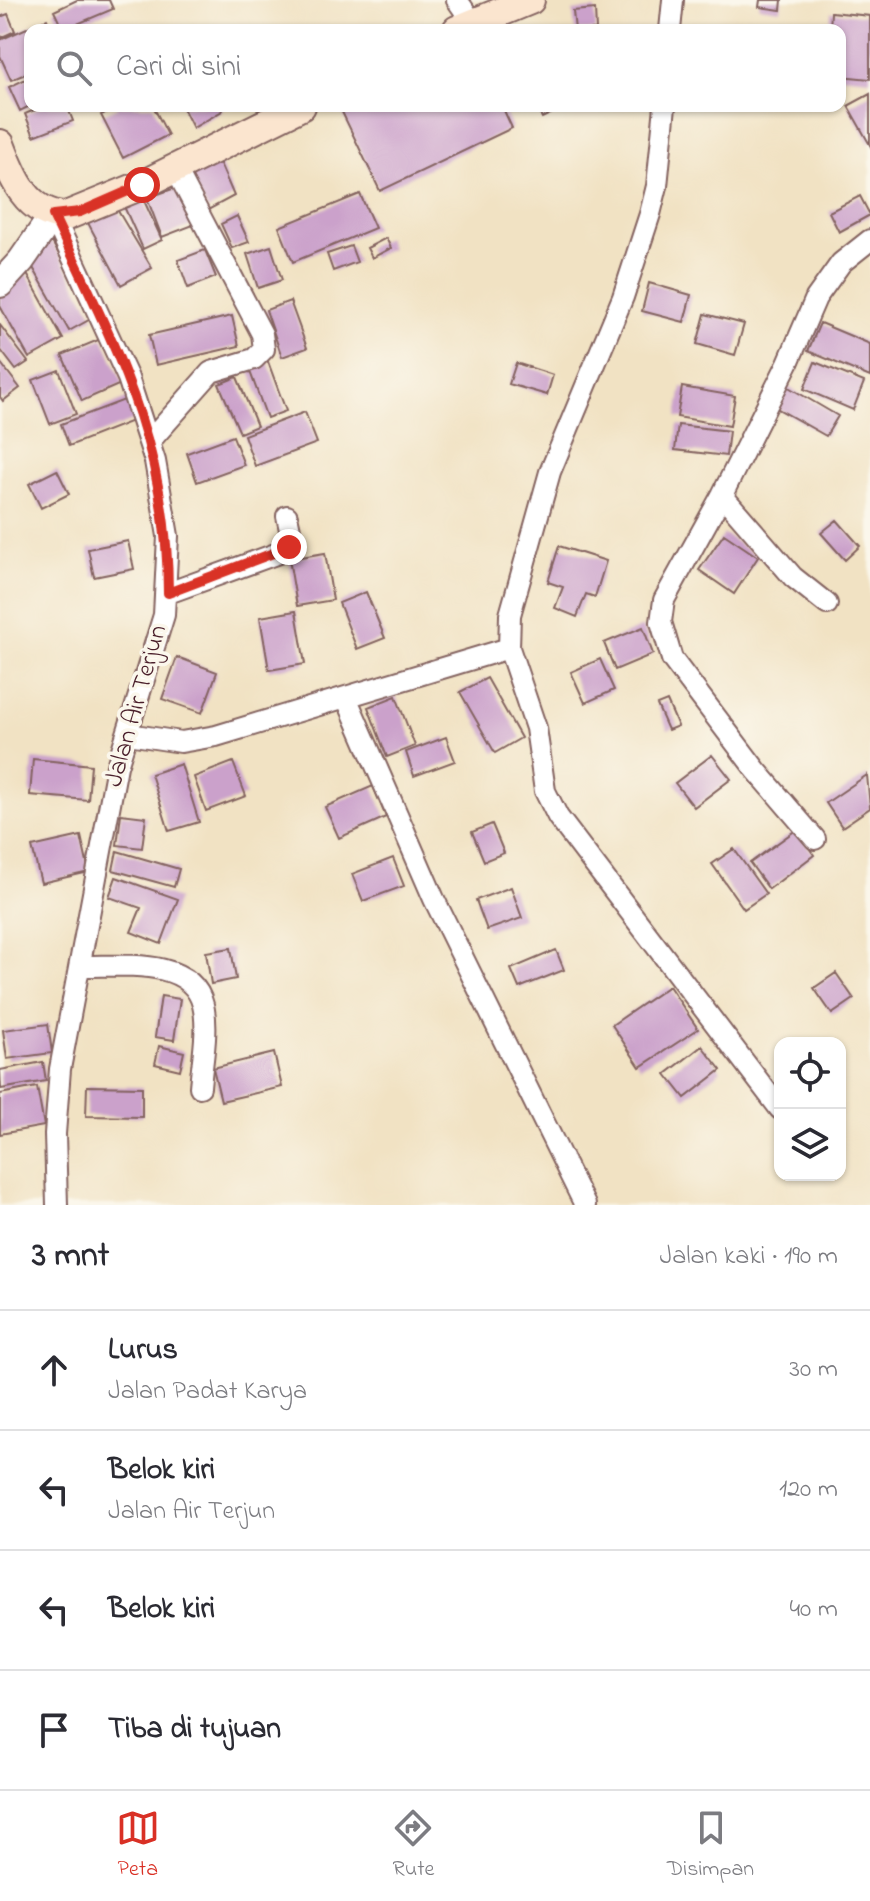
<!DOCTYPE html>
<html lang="id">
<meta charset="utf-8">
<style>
:root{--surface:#fff;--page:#f7f7f7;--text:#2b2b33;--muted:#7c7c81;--line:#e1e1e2;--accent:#d93025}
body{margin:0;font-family:"Indie Flower",sans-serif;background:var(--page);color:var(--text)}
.controls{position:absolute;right:24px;bottom:24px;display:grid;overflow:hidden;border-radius:16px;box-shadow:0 2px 6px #0004}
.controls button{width:72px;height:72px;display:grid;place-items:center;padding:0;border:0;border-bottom:2px solid var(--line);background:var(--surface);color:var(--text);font:40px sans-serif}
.stop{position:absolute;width:24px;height:24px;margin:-18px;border:6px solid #d93025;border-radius:50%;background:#fff}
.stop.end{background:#d93025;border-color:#fff;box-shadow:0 2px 8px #0008}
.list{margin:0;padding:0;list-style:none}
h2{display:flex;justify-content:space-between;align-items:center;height:104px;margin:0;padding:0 32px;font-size:34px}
h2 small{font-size:26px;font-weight:400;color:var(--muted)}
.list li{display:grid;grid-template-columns:52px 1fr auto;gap:24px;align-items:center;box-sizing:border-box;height:120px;padding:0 32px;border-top:2px solid var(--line)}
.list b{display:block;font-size:30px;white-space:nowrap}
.list p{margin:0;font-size:26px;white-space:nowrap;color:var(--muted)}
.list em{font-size:26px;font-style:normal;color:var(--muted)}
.icon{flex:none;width:44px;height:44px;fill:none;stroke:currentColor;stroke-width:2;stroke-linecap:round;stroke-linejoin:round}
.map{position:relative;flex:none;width:870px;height:1205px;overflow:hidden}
.search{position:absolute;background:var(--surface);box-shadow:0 2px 6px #0004;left:24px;right:24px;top:24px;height:88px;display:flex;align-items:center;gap:20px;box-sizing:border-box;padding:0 28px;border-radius:16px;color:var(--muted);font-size:30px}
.sheet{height:584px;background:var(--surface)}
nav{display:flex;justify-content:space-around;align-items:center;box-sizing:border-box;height:112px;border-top:2px solid var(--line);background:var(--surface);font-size:22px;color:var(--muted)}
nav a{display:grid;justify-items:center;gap:4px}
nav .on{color:var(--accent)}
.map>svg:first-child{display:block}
.building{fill:#cba1cb}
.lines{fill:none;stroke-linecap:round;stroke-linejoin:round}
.minor-casing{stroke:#846360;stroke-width:24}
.tertiary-casing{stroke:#846360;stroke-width:30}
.secondary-casing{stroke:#846360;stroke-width:32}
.minor{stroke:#fff;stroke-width:20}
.tertiary{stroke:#fff;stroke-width:26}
.secondary{stroke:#fbe5cf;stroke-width:28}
.route{stroke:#d93025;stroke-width:10}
.labels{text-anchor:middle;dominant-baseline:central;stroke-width:7;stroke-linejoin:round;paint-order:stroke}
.street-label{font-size:26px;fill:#4a1f2b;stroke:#fbf7ec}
</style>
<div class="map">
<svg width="870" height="1205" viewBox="0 0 870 1205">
<rect width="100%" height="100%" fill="#fbf7ec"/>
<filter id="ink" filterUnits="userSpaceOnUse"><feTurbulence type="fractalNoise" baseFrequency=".0125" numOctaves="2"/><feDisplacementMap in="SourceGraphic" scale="16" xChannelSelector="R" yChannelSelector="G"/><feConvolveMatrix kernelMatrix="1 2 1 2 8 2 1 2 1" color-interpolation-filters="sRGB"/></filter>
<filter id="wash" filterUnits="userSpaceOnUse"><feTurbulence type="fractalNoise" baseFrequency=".006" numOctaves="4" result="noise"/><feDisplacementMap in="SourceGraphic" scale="32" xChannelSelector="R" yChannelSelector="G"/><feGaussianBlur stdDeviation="1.8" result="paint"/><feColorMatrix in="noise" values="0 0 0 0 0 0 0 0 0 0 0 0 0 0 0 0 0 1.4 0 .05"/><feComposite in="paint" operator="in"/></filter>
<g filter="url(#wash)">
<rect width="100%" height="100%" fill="#f1e2c3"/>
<g id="blocks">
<path class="building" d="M 77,0 L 109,0 L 113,9 L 63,30 L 54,11 Z
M 760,0 L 782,0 L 781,10 L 759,7 Z
M 595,9 L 596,30 L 575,30 L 573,11 Z
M 831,12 L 870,16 L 870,79 L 840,76 L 840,30 L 830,30 Z
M 8,14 L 15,31 L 0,38 L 0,17 Z
M 47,19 L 51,30 L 30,30 L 30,72 L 11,80 L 0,56 L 0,40 Z
M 30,77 L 30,106 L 20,111 L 9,87 Z
M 870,94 L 870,145 L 848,106 Z
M 44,106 L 67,106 L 73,121 L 34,136 L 25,114 Z
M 120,106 L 153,106 L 168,135 L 123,158 L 101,115 Z
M 182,106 L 220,106 L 222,111 L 193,128 Z
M 354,106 L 502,106 L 512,128 L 380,191 L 342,112 Z
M 536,106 L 567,106 L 542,118 Z
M 218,159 L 234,196 L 208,210 L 187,172 Z
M 181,186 L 196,224 L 162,237 L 147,198 Z
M 141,194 L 162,240 L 143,249 L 122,202 Z
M 360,194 L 375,228 L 293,262 L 279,227 Z
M 860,196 L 870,215 L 839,232 L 829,212 Z
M 115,206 L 152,268 L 121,285 L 87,221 Z
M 237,216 L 249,242 L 232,248 L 221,224 Z
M 386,238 L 391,248 L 372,258 L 367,248 Z
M 52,242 L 94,317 L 69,331 L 27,257 Z
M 271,246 L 282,280 L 258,288 L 247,254 Z
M 351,246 L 357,262 L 333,271 L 327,254 Z
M 205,250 L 216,277 L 188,288 L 178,260 Z
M 27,274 L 63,339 L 29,358 L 0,306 L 0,289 Z
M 649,283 L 691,295 L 684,322 L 642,311 Z
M 290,301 L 307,348 L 282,357 L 266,310 Z
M 705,314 L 744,324 L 735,355 L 697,344 Z
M 232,316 L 239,346 L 156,365 L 149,335 Z
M 820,323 L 870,344 L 870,377 L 808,351 Z
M 0,325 L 28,362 L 16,370 L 0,349 Z
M 103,338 L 123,383 L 82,401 L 62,355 Z
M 267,359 L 286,411 L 267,418 L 248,366 Z
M 0,362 L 20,388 L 3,401 L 0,397 Z
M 815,362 L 864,382 L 853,410 L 804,389 Z
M 516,363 L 553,375 L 547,395 L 509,384 Z
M 59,370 L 76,414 L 50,424 L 33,380 Z
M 237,377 L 257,426 L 240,433 L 219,384 Z
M 785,385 L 838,416 L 826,436 L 773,406 Z
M 682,387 L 735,396 L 730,426 L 677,417 Z
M 127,399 L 135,420 L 69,446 L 61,424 Z
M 305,412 L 317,443 L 255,466 L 244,435 Z
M 678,425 L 729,431 L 726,456 L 675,450 Z
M 233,436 L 244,465 L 197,482 L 187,453 Z
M 57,470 L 69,494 L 41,508 L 29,484 Z
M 837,520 L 860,546 L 845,560 L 821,533 Z
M 724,534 L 758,557 L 734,594 L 699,570 Z
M 128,541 L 134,569 L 94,577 L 88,549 Z
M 559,546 L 606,561 L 595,597 L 586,594 L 577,617 L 555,608 L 563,587 L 548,582 Z
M 325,553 L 333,600 L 297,606 L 289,559 Z
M 366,592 L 385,638 L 357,649 L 339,603 Z
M 296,611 L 305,664 L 269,670 L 260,617 Z
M 643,627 L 653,654 L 615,670 L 604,643 Z
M 177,657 L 217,672 L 202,713 L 162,699 Z
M 600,659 L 614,690 L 585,703 L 571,672 Z
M 487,678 L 521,738 L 495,753 L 460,692 Z
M 396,696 L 415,746 L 387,757 L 368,707 Z
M 667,701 L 678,726 L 668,730 L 657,705 Z
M 446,737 L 455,761 L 414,776 L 406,752 Z
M 712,755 L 731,779 L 694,807 L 675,783 Z
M 33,759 L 91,765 L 88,800 L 30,795 Z
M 233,762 L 246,796 L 206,811 L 194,777 Z
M 181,764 L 199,822 L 169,831 L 151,774 Z
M 867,775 L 870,808 L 842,827 L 826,803 Z
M 373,786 L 386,817 L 339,838 L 325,807 Z
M 121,814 L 146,817 L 142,848 L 117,845 Z
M 492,824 L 504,853 L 484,861 L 472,832 Z
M 796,830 L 814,855 L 769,889 L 750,863 Z
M 81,836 L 89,872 L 41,883 L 32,847 Z
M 734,849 L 766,894 L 744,909 L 712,864 Z
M 117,851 L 179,869 L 174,887 L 113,870 Z
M 393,858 L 404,886 L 363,901 L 352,874 Z
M 116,877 L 178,899 L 161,944 L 131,932 L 141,908 L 109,897 Z
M 511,887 L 522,918 L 487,930 L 476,900 Z
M 231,948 L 236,979 L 211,984 L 206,952 Z
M 556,950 L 564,970 L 519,988 L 511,969 Z
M 836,973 L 854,999 L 832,1014 L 814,988 Z
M 669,986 L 698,1029 L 640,1067 L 612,1025 Z
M 161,996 L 180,999 L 174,1040 L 155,1037 Z
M 48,1024 L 52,1053 L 7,1059 L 3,1030 Z
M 159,1046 L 184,1052 L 180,1070 L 155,1064 Z
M 702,1046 L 721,1070 L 685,1098 L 666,1074 Z
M 274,1053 L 282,1087 L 221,1101 L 213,1068 Z
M 43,1062 L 46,1081 L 1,1089 L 0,1070 Z
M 87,1086 L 142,1087 L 142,1117 L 86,1116 Z
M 37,1087 L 44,1126 L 0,1134 L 0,1094 Z"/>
</g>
</g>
<g filter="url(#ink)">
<use href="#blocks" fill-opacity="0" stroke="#846360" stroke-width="2"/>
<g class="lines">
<defs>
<path id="minor" d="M 457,0 L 473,23
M 670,30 L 673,0
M 665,106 L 657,186 L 650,214 L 623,297 L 550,472 L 510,615 L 509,648 L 536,728 L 545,791 L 558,817 L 780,1109
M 53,215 L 128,378 L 155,461 L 168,536 L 164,615 L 117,766 L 60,1069 L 55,1134 L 57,1205
M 149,442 L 211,372 L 254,359 L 264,349 L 262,334 L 175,168
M 722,495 L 793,577 L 827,604
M 168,593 L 284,551 L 292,539 L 287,516
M 346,697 L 434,899 L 585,1205
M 128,734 L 181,742 L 216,736 L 509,648
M 815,839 L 756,770 L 672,659 L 661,622 L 664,600 L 722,495 L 788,363 L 816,298 L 841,263 L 870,240
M 81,966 C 119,967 191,956 203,1005 C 209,1030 202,1061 200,1087"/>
<path id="tertiary" d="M 0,284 L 21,261 L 53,215"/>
<path id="secondary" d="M 457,30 L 530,0
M 0,144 C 12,176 27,215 66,216 L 142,185 L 301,106"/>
</defs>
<use href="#minor" class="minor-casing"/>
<use href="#tertiary" class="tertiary-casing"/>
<use href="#secondary" class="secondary-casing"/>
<use href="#minor" class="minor"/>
<use href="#tertiary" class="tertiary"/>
<use href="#secondary" class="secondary"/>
</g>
</g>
<g class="lines" filter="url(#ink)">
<path class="route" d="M 142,185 L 80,212 L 53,215 C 115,347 168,442 168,593 L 289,547"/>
</g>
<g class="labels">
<g class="street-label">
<text transform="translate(137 706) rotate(-74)">Jalan Air Terjun</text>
</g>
</g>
</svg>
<div class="controls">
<button><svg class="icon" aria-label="locate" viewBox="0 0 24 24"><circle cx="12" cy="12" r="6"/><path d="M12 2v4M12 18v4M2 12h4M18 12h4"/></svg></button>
<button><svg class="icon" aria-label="layers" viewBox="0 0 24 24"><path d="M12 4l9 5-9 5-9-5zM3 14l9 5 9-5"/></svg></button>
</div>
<div class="stop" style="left:142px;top:185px"></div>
<div class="stop end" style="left:289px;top:547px"></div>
<div class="search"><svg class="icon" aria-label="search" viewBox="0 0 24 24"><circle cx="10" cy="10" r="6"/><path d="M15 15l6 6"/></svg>Cari di sini</div>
</div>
<section class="sheet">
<h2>3 mnt<small>Jalan kaki · 190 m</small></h2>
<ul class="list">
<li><svg class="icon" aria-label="ahead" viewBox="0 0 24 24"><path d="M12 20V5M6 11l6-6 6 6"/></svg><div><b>Lurus</b><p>Jalan Padat Karya</p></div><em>30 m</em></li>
<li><svg class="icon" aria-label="left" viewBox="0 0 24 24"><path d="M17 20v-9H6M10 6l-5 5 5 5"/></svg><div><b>Belok kiri</b><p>Jalan Air Terjun</p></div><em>120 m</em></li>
<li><svg class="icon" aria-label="left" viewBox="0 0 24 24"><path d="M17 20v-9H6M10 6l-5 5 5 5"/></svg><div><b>Belok kiri</b></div><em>40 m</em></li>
<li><svg class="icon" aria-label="arrive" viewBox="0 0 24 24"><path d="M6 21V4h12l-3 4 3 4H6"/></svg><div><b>Tiba di tujuan</b></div></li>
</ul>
</section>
<nav>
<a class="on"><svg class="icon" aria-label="map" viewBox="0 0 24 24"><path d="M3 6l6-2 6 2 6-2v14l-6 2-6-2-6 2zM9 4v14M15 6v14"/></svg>Peta</a>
<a><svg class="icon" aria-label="directions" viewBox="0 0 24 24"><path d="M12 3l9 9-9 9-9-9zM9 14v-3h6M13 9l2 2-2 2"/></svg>Rute</a>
<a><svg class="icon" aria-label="saved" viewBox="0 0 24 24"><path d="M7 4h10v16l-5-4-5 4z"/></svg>Disimpan</a>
</nav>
